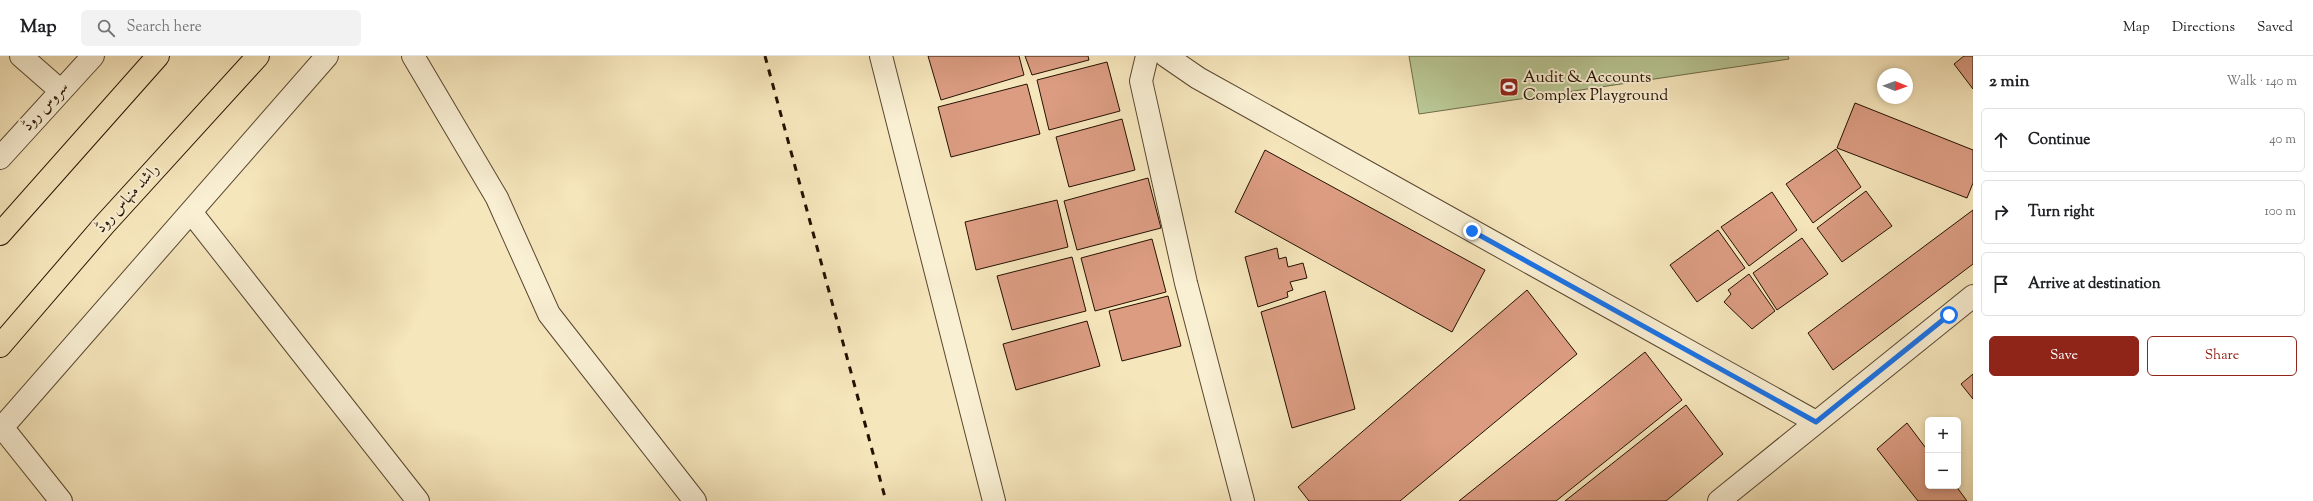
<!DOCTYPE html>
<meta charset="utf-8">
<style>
:root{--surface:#fff;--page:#f2f2f2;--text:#202124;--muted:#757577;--line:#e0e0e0;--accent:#8f2418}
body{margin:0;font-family:"Sorts Mill Goudy",Amiri,serif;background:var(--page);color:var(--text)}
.controls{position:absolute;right:12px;bottom:12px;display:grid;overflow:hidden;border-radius:6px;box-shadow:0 2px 6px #0003}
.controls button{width:36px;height:36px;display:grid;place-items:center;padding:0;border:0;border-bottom:1px solid var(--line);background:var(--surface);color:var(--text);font:20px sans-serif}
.compass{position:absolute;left:1877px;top:12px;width:36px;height:36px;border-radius:50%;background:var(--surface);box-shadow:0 2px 6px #0003;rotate:91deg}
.stop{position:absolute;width:12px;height:12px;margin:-9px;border:3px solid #1a73e8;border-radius:50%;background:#fff}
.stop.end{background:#1a73e8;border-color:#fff;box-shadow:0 1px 4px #0008}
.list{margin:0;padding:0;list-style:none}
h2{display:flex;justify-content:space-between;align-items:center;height:52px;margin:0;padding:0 16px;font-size:17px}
h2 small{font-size:13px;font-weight:400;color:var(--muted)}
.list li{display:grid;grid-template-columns:26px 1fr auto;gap:12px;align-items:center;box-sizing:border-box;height:64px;margin:0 8px 8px;padding:0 8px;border:1px solid var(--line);border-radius:6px}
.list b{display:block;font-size:15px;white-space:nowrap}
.list em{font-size:13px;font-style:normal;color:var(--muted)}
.actions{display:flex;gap:8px;padding:12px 16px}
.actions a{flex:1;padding:9px 0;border:1px solid var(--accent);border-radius:6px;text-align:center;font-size:14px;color:var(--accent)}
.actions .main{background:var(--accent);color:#fff}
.icon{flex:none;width:22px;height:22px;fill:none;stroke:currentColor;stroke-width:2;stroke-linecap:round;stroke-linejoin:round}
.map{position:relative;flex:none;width:1973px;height:445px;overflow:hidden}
header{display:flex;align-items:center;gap:24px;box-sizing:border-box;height:56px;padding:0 20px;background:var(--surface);border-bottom:1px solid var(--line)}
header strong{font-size:19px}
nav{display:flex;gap:22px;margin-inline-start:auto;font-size:14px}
.search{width:280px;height:36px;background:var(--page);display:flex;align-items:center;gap:10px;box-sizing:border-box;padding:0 14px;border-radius:6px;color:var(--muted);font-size:15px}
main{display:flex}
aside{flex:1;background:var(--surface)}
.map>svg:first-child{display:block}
.green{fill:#b8c693;stroke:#6e6c4a}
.building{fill:#db9c82;stroke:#251100}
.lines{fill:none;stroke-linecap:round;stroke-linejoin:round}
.minor-casing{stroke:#59462f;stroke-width:24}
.major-casing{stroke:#251100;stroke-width:24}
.minor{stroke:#f9efd3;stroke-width:22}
.major{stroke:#f6e6bc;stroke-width:22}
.rail{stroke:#251100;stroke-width:3;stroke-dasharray:7 7;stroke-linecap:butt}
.route{stroke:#1a73e8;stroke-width:5}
.labels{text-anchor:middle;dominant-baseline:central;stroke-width:4;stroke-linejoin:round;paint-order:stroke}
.poi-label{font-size:16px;fill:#251100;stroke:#f9efd3;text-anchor:start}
.street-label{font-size:16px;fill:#251100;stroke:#f9efd3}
</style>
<header>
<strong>Map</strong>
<div class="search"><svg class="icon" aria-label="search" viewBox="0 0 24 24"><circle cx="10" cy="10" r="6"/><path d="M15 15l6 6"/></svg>Search here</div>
<nav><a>Map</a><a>Directions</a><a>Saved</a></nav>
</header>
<main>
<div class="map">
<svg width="1973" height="445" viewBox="0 0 1973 445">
<rect width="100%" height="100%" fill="#f6e6bc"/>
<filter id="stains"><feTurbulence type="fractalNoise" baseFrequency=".005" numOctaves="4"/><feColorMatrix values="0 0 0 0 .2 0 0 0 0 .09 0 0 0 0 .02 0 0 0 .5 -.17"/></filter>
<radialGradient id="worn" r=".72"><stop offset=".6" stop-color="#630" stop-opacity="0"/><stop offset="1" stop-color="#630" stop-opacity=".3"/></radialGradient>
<path class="green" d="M 1409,0 L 1788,0 L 1789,3 L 1419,58 Z"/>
<path class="building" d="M 928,0 L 1019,0 L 1024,19 L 941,44 Z
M 1025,0 L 1088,0 L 1089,4 L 1032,19 Z
M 1964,0 L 1973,0 L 1973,33 L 1954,8 Z
M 1107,6 L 1120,55 L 1049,74 L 1037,24 Z
M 1027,28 L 1040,78 L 951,101 L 938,51 Z
M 1855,47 L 1973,94 L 1973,127 L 1967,142 L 1837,92 Z
M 1122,63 L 1135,114 L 1069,131 L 1056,81 Z
M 1836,93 L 1861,131 L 1813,167 L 1786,128 Z
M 1265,94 L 1485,214 L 1452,276 L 1235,156 Z
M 1148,122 L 1161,172 L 1077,194 L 1064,145 Z
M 1866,135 L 1892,170 L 1842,206 L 1817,172 Z
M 1772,136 L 1797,174 L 1749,210 L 1721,171 Z
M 1057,144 L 1068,191 L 976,214 L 965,166 Z
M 1973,154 L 1973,208 L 1833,314 L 1808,277 Z
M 1718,174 L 1745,212 L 1697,246 L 1670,209 Z
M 1802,182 L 1828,218 L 1777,254 L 1753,217 Z
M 1152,183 L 1166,236 L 1095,255 L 1081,202 Z
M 1277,192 L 1279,203 L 1286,201 L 1288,211 L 1303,207 L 1307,222 L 1290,226 L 1293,234 L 1287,236 L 1288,241 L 1258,251 L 1245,201 Z
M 1072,201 L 1086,255 L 1012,274 L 997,220 Z
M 1749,218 L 1775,255 L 1752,273 L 1724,246 L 1731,238 L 1728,234 Z
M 1527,234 L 1577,298 L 1400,445 L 1309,445 L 1298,431 Z
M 1325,235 L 1355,353 L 1292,372 L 1261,256 Z
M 1168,240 L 1181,290 L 1122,305 L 1109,255 Z
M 1087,265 L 1100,310 L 1016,334 L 1003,288 Z
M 1645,296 L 1682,344 L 1556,445 L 1459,445 Z
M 1973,318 L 1973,343 L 1961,328 Z
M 1686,349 L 1723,398 L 1666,445 L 1565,445 Z
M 1907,367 L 1928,395 L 1928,430 L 1956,430 L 1967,445 L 1918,445 L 1877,393 Z"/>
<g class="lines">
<defs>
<path id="minor" d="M 21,0 L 61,35
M 413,0 L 497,142 L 549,258 L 695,445
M 881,0 L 994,445
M 1147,0 L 1141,25 L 1186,227 L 1243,445
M 1166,0 L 1198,22 L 1816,366
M 0,102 L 93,0
M 191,156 L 418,445
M 2,371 L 61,445
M 0,374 L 327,0
M 1719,445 L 1973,240"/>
<path id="major" d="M 0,178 L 158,0
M 0,290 L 104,169 L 258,0"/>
</defs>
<use href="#minor" class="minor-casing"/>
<use href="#major" class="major-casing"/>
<use href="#minor" class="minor"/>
<use href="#major" class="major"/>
<path class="rail" d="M 765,0 L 886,445"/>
</g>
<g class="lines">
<path class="route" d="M 1472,175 L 1816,366 L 1949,259"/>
</g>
<defs>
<symbol id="stadium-square" viewBox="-11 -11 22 22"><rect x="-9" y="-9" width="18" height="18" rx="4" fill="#8f2418" stroke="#f9efd3"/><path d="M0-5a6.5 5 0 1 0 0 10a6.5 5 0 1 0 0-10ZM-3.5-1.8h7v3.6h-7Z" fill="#fff"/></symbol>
</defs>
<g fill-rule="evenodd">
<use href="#stadium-square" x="1498" y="20" width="22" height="22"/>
</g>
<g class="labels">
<g class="poi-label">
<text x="1523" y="22">Audit &amp; Accounts<tspan x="1523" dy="18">Complex Playground</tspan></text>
</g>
<g class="street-label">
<text transform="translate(46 51) rotate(-48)">سروس روڈ</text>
<text transform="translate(128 143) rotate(-48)">راشد منہاس روڈ</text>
</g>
</g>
<rect width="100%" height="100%" filter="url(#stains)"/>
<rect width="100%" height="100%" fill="url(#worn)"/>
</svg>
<div class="controls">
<button>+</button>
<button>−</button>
</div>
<svg class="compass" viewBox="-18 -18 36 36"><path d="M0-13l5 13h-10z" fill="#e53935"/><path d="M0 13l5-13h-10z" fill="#757577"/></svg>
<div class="stop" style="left:1949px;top:259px"></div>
<div class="stop end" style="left:1472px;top:175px"></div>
</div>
<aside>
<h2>2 min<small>Walk · 140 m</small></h2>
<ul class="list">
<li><svg class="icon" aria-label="ahead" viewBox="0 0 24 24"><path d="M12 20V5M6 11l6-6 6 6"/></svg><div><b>Continue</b></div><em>40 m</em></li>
<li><svg class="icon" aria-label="right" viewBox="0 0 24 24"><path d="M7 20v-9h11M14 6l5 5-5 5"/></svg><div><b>Turn right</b></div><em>100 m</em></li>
<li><svg class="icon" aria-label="arrive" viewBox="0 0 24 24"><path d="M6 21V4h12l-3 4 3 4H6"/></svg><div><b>Arrive at destination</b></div></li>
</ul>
<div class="actions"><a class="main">Save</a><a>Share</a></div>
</aside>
</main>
